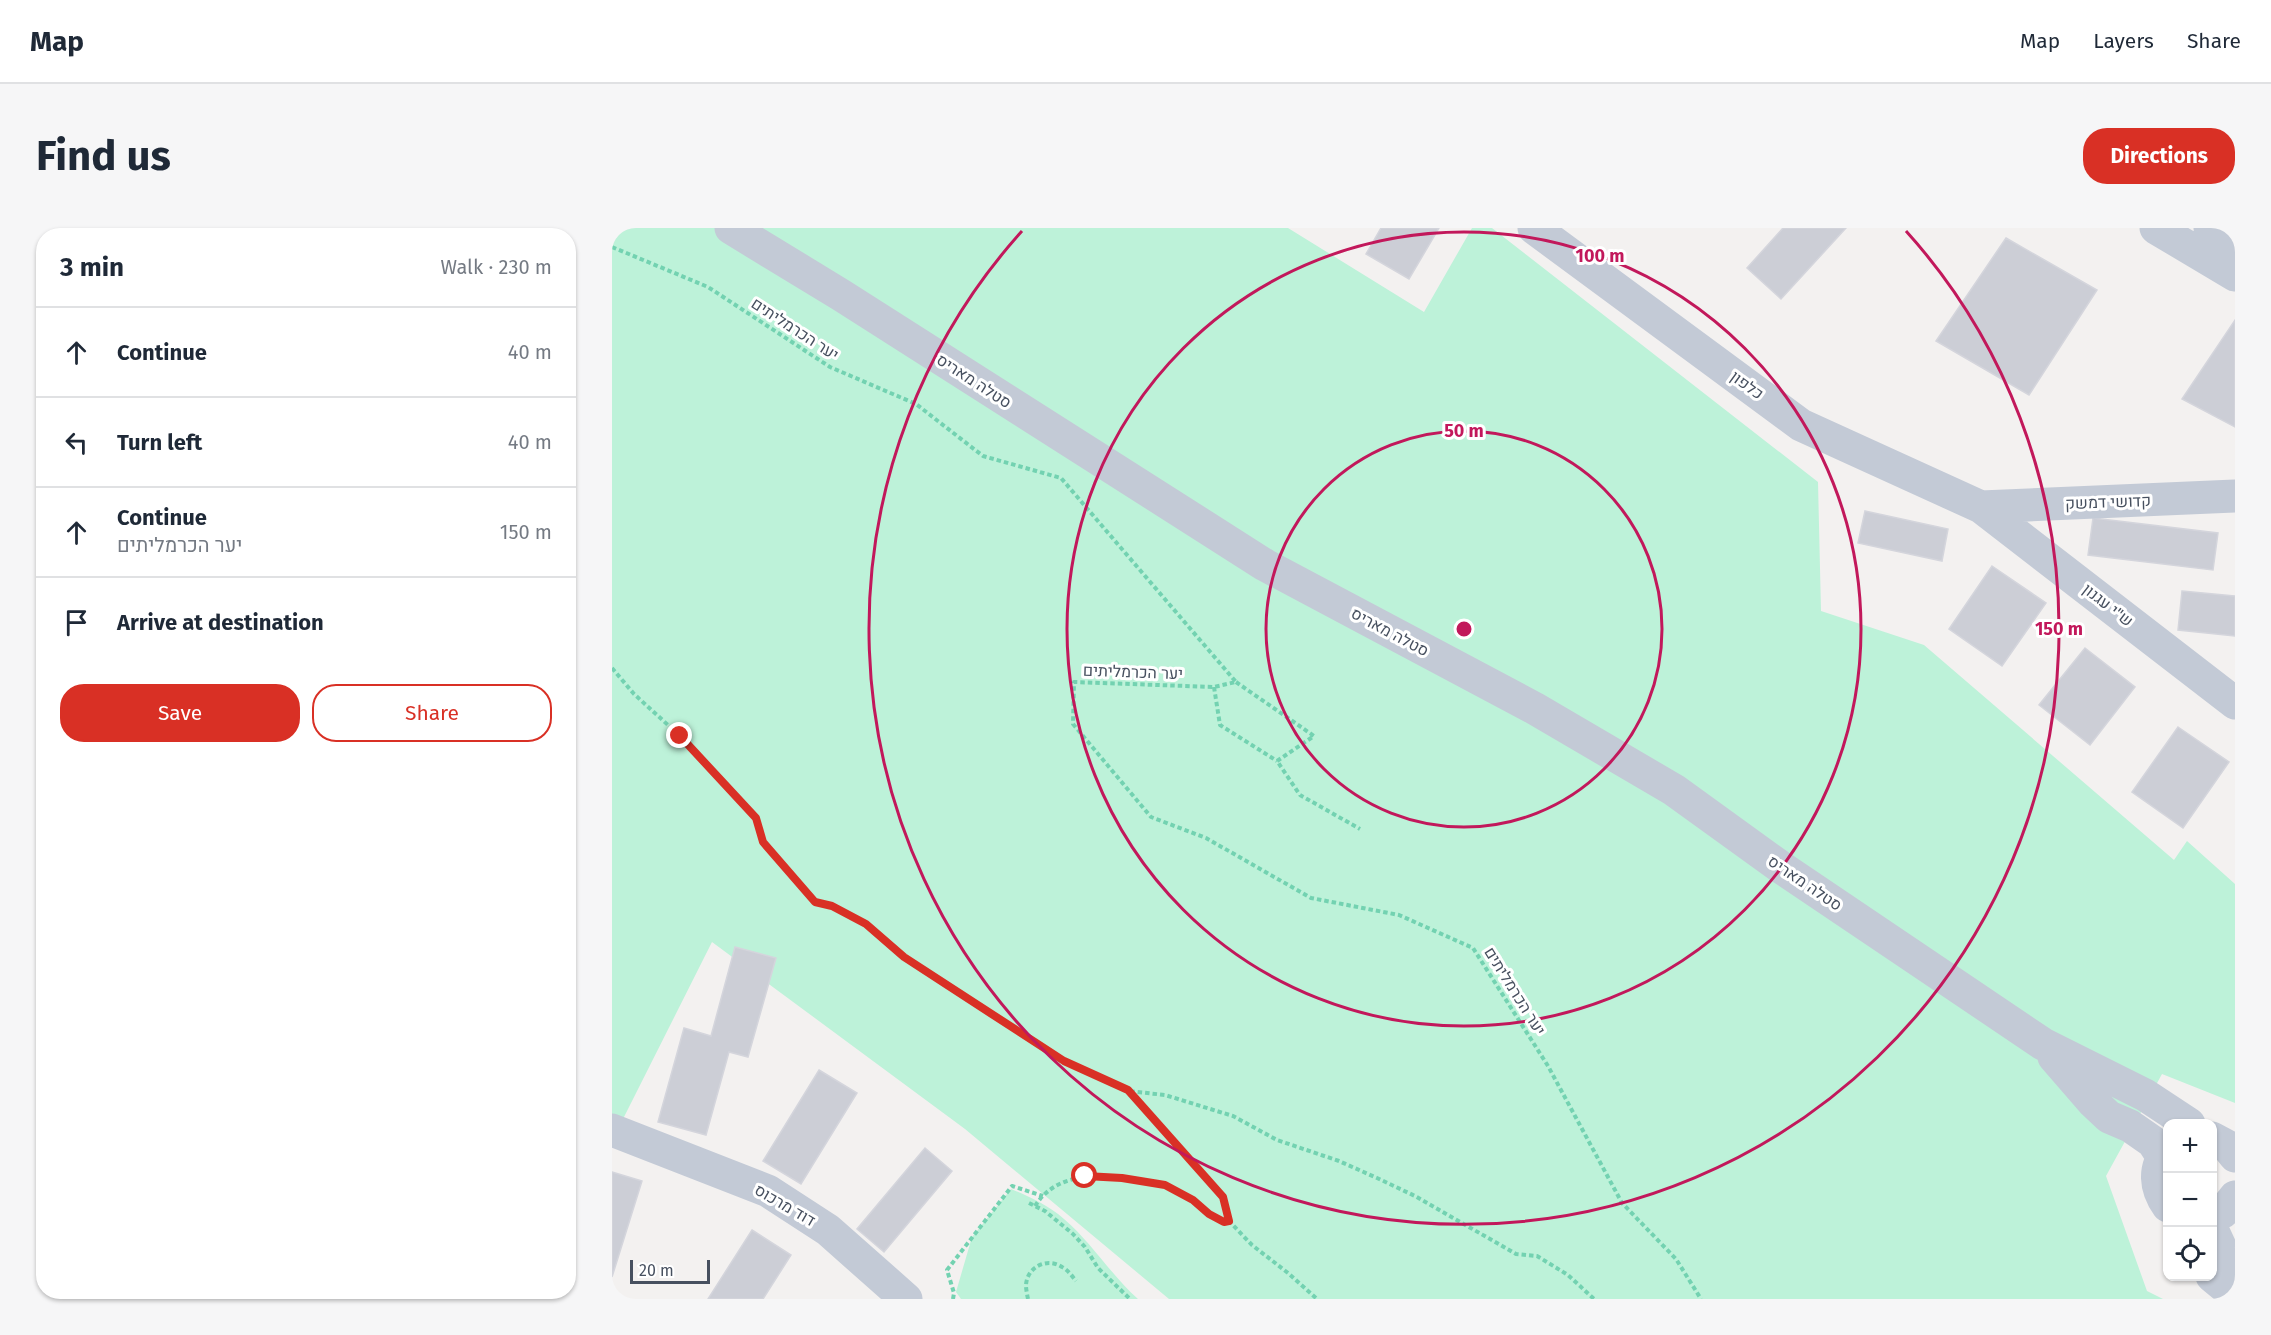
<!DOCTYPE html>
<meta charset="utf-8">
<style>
:root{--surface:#fff;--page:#f6f6f7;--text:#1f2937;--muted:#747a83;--line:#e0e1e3;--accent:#d93025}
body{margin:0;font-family:"Fira Sans",Heebo,sans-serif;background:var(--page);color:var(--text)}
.controls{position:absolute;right:18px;bottom:18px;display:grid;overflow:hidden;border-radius:12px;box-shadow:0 2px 4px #0004}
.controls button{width:54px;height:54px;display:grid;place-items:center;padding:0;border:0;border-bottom:2px solid var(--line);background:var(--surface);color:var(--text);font:30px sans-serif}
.scale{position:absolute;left:18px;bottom:15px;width:80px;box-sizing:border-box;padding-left:6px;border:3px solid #47505f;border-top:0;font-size:16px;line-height:21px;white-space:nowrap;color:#47505f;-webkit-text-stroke:4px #fff;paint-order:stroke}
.stop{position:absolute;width:18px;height:18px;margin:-14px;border:4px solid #d93025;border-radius:50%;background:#fff}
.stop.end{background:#d93025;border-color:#fff;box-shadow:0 2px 6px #0008}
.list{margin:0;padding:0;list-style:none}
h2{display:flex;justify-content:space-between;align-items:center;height:78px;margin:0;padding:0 24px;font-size:26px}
h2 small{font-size:20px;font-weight:400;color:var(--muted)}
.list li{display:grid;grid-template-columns:39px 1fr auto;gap:18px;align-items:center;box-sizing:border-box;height:90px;padding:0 24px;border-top:2px solid var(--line)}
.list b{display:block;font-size:22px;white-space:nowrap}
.list p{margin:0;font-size:20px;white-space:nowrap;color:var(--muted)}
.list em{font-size:20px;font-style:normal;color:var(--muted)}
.actions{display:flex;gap:12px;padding:18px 24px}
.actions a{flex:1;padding:14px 0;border:2px solid var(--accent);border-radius:24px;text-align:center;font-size:21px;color:var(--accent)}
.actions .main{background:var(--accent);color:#fff}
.icon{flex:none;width:33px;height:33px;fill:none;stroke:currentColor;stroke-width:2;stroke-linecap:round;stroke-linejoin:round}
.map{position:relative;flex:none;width:1623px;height:1071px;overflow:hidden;border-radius:24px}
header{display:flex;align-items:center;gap:36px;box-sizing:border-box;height:84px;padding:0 30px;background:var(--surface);border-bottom:2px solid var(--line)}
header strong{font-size:28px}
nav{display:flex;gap:33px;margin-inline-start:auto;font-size:21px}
.intro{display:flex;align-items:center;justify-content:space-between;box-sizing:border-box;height:144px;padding:0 36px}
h1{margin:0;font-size:42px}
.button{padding:15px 27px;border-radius:24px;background:var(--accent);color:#fff;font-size:21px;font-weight:700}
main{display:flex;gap:36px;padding:0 36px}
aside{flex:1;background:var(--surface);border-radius:24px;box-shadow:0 2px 4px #0004}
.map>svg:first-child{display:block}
.green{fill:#bdf2d9}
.building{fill:#ccced6;stroke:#d4d5dc;stroke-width:1.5}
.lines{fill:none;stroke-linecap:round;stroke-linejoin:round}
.path{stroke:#73d2b1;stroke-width:4;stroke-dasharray:4.5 3;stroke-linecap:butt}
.minor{stroke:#c3cad6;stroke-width:33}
.route{stroke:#d93025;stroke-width:8}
.ring{fill:none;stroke:#c2185b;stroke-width:3}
.labels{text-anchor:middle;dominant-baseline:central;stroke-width:6;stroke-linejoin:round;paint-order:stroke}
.street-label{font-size:16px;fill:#47505f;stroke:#fff}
.centre{fill:#c2185b;stroke:#fff;stroke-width:3}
.ring-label{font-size:18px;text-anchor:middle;font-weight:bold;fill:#c2185b;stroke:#fff;stroke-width:6;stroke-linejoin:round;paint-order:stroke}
</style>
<header>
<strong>Map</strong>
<nav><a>Map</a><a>Layers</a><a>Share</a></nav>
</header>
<div class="intro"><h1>Find us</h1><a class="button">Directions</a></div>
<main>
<aside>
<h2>3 min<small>Walk · 230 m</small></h2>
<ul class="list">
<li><svg class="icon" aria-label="ahead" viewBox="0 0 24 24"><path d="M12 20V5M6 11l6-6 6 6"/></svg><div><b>Continue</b></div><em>40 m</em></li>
<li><svg class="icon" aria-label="left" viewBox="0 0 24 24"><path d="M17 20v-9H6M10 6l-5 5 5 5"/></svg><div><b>Turn left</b></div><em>40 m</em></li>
<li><svg class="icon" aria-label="ahead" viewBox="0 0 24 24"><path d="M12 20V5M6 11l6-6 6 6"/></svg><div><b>Continue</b><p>יער הכרמליתים</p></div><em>150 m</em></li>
<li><svg class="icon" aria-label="arrive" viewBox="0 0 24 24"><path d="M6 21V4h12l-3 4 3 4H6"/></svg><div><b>Arrive at destination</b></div></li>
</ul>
<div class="actions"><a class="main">Save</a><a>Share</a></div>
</aside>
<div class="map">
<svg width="1623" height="1071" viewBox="0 0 1623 1071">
<rect width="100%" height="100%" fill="#f3f1f0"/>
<path class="green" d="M 0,0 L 676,0 L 812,84 L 860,0 L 880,0 L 1206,254 L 1209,383 L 1312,417 L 1562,632 L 1575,613 L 1623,656 L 1623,875 L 1550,846 L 1494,948 L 1535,1063 L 1551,1071 L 557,1071 L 353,901 L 100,714 L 12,889 L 0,892 Z
M 399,961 C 418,969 436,977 452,991 C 480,1015 499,1047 526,1071 L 349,1071 L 344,1064 L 360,1009 Z"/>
<path class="building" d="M 769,0 L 827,0 L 797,51 L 754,26 Z
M 1171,0 L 1234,0 L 1169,71 L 1135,40 Z
M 1394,10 L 1485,62 L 1417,167 L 1324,113 Z
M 1623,92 L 1623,199 L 1570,171 Z
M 1253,283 L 1336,301 L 1330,333 L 1246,315 Z
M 1481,290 L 1606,305 L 1601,342 L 1476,327 Z
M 1380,338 L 1434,375 L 1390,438 L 1337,401 Z
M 1570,363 L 1623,368 L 1623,408 L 1566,402 Z
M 1473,420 L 1523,459 L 1478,517 L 1427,477 Z
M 1566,499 L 1617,534 L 1571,600 L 1520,564 Z
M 123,719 L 164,730 L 136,829 L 117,824 L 94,907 L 46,894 L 72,800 L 99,808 Z
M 207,842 L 245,865 L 189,956 L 151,933 Z
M 313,920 L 340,943 L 272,1024 L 245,1001 Z
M 0,944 L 30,953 L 0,1049 Z
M 140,1002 L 179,1027 L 151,1071 L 96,1071 Z"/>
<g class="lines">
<path class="path" d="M 0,19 L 96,59 L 218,139 L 304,176 L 371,228 L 449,250 L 624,454 L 602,459 L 462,454 L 461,496 L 539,589 L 594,610 L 699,670 L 787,687 L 861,720 L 936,838 L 1010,975 L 1064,1031 L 1089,1071
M 0,440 L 22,466 L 68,508 L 144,590 L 151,614 L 203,674 L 220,678 L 254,696 L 292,729 L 452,833 L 516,863 L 553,867 L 621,888 L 665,912 L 727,933 L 765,950 L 803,968 L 904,1026 L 925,1028 L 956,1047 L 982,1071
M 624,454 L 702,508 L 665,533 L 688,567 L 748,601
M 602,459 L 608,497 L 665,533
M 517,864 L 611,969 L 617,993 L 640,1017 L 676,1045 L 705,1071
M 417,975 L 433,983 L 461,1006 L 473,1019 L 486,1040 L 518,1071
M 423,978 C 445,943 489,946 525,952 C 534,954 544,954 553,957 C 575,965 591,983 612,994 L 617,993
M 341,1071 L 342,1065 L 335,1042 L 400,958 L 431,968
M 416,1071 C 415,1066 414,1061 414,1057 C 415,1039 435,1029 450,1039 C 456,1042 460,1048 464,1053"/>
<path class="minor" d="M 119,0 L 229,67 L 653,337 L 922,480 L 1062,562 L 1170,640 L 1431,816 L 1533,867 L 1577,896
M 922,0 L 1189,197 L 1369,279 L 1623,475
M 1544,0 L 1623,47
M 1598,0 L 1623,15
M 1369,279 L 1623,268
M 1442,829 L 1481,874 L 1497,889 L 1518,898 L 1541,914 L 1550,928
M 0,902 L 156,963 L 216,1002 L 294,1071
M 1600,910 L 1615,918 L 1623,928
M 1556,922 C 1541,940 1543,960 1556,978
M 1600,988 L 1611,984 L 1623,969
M 1600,1001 L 1611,1025 L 1623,1037
M 1600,1048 L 1623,1067"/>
</g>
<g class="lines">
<path class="route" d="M 68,508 L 144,590 L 151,614 L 203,674 L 220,678 L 254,696 L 292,729 L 452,833 L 516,862 L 611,969 L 617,993 L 612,994 L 597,986 L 581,972 L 553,957 L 510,950 L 473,948"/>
</g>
<g class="ring">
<circle cx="852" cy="401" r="198"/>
<circle cx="852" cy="401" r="397"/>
<path d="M1294 3A595 595 0 1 1 410 3"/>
</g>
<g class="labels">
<g class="street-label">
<text transform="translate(183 101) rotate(33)">יער הכרמליתים</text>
<text transform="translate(362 153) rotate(33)">סטלה מאריס</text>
<text transform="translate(1135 157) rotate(36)">כלפון</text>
<text transform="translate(1496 274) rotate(-2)">קדושי דמשק</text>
<text transform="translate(1496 377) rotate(38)">ש"י עגנון</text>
<text transform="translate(778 404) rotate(28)">סטלה מאריס</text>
<text transform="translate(521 444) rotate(2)">יער הכרמליתים</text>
<text transform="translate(1193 655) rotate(34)">סטלה מאריס</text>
<text transform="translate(903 763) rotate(58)">יער הכרמליתים</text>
<text transform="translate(173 977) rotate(30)">דוד מרכוס</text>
</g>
</g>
<circle cx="852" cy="401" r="9" class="centre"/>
<g class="ring-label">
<text x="988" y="34">100 m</text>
<text x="852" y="209">50 m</text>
<text x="1447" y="407">150 m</text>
</g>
</svg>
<div class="controls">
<button>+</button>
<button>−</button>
<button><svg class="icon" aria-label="locate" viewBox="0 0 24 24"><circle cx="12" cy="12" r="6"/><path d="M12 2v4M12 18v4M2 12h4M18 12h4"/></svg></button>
</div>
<div class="scale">20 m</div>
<div class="stop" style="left:473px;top:948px"></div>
<div class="stop end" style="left:68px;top:508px"></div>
</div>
</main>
